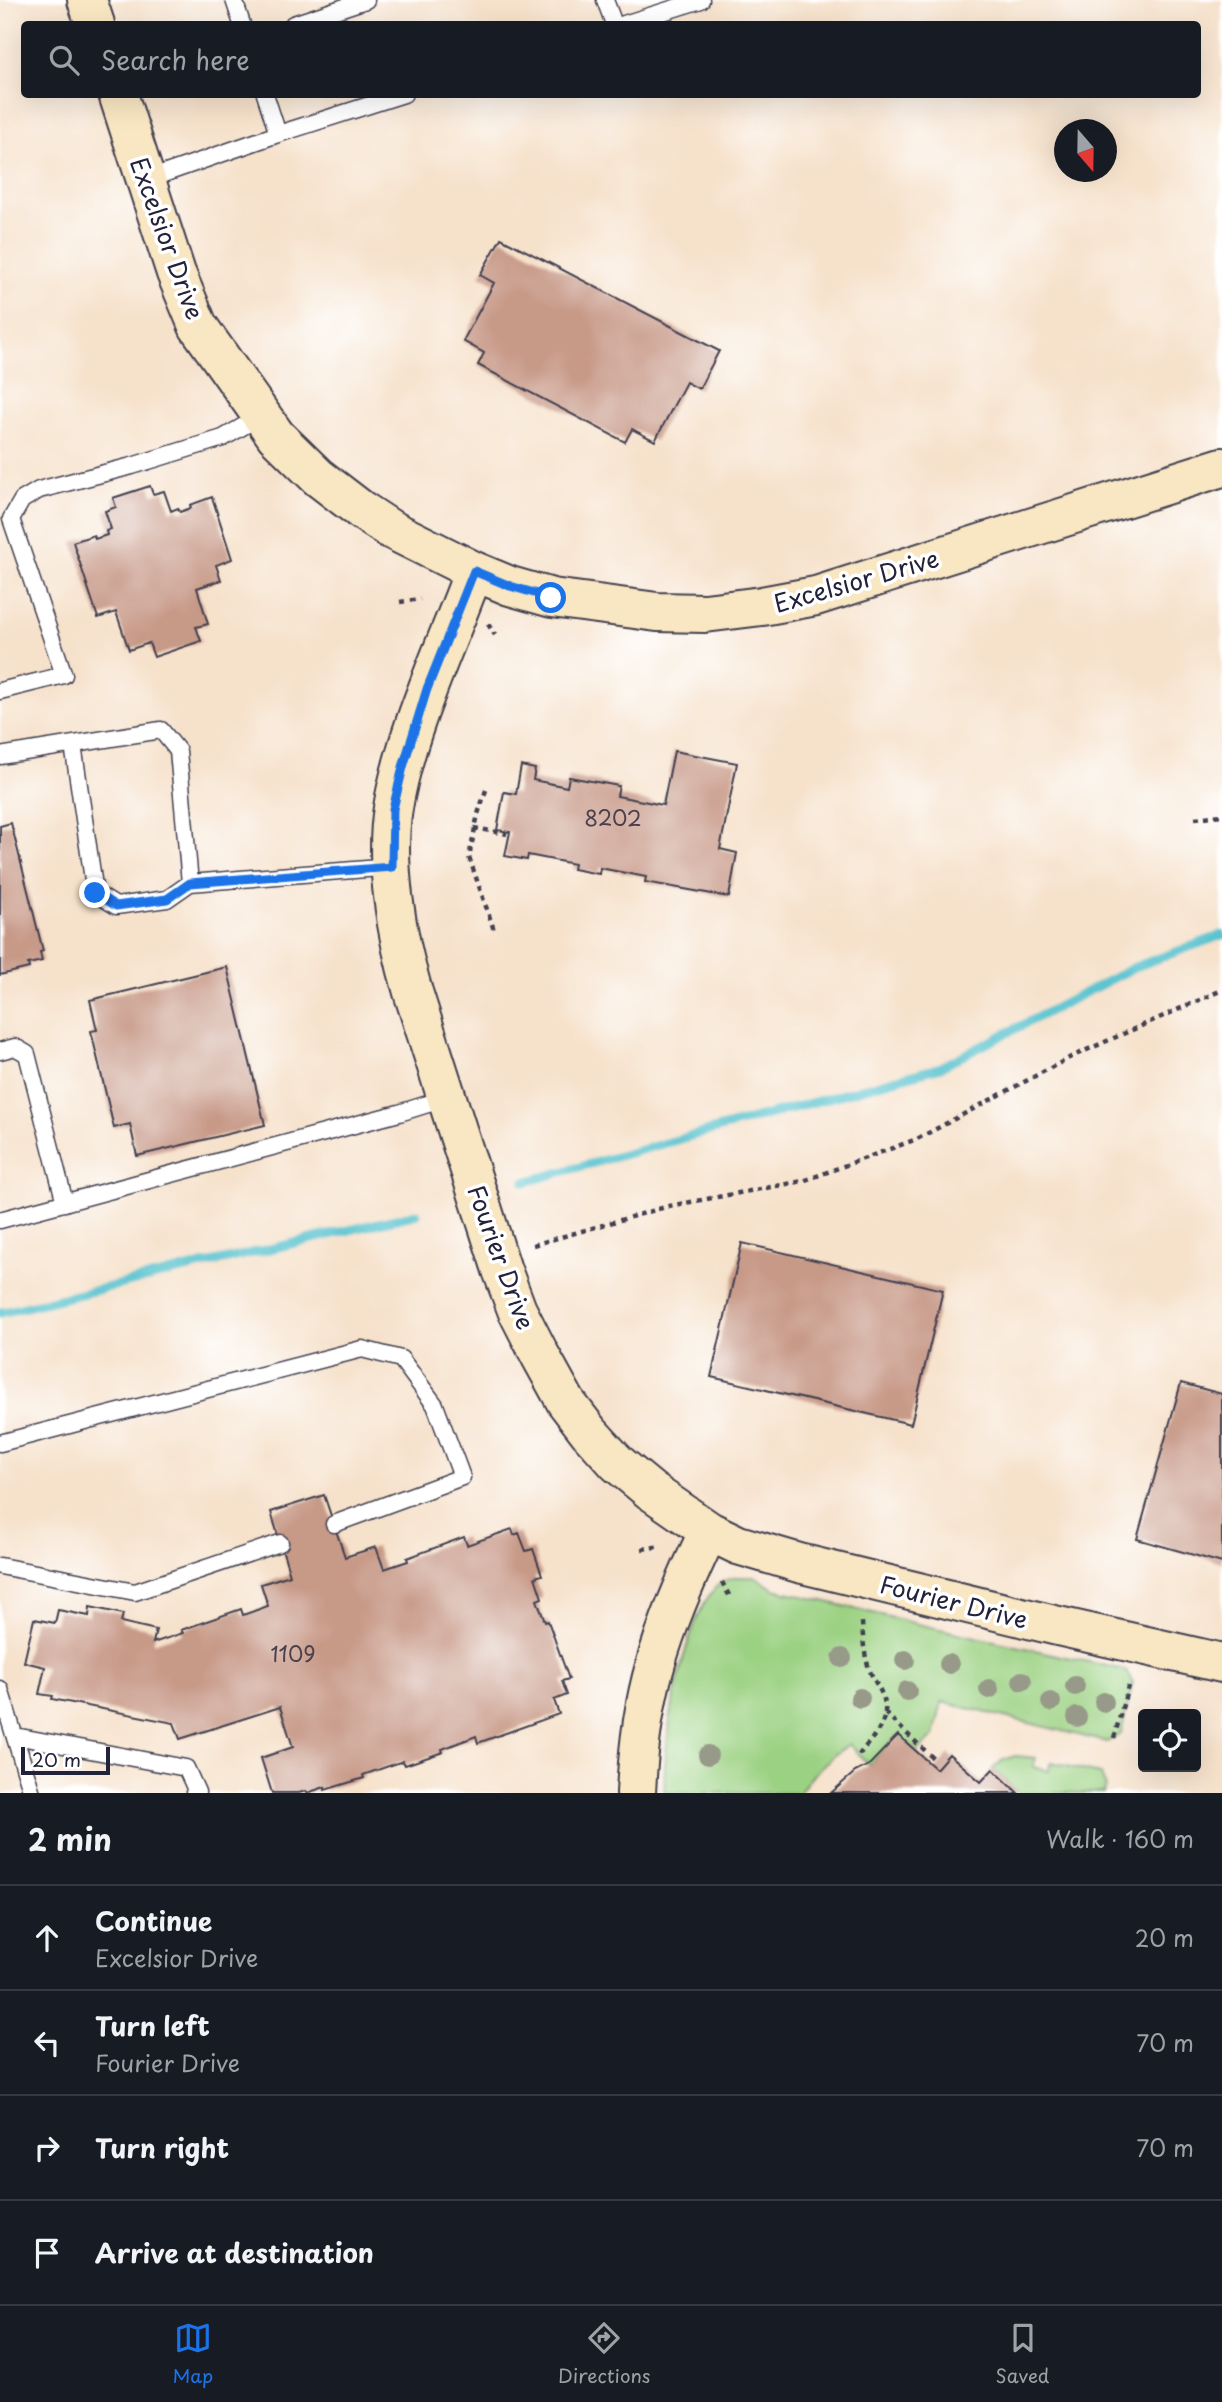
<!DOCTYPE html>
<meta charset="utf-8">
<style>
:root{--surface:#171b24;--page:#20242c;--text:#f1f3f6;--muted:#9ea1a6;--line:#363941;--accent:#1a73e8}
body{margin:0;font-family:"Playpen Sans",sans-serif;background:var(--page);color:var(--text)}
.controls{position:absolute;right:21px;bottom:21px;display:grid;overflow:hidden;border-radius:7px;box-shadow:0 7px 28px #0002}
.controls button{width:63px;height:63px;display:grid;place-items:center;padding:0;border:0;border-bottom:2px solid var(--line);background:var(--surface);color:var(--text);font:35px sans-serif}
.compass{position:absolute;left:1054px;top:119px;width:63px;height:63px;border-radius:50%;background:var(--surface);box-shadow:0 7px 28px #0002;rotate:160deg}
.scale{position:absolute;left:21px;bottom:18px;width:89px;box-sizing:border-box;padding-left:7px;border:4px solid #22223b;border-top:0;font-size:19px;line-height:24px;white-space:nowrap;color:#22223b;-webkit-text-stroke:5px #fff;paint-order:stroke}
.stop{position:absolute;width:21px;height:21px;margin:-16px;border:5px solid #1a73e8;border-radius:50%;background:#fff}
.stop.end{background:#1a73e8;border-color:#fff;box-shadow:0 2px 7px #0008}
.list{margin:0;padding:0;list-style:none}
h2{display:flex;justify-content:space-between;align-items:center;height:91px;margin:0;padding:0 28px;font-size:30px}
h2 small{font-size:23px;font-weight:400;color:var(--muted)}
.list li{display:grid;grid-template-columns:46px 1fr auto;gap:21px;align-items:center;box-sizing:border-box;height:105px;padding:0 28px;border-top:2px solid var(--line)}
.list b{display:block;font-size:26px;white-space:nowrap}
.list p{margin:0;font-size:23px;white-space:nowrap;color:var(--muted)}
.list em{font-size:23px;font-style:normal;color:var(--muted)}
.icon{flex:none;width:38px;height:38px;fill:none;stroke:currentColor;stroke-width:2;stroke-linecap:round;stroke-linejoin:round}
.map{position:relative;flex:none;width:1222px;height:1793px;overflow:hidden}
.search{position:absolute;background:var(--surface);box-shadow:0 7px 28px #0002;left:21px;right:21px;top:21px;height:77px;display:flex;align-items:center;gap:18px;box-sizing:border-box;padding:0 24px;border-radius:7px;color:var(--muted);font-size:26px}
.sheet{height:511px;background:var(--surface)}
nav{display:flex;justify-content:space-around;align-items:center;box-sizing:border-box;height:98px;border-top:2px solid var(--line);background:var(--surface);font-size:19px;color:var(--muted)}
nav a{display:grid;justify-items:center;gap:4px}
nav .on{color:var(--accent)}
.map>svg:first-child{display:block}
.green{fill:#9bd182;stroke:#5e7a5e;stroke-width:2}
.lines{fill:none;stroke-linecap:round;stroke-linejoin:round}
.stream{stroke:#54c1cd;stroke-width:9}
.building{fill:#c79987}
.lane-casing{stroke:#423f50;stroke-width:19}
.secondary-casing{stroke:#423f50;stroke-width:42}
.path{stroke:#423f50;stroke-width:4.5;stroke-dasharray:5 5;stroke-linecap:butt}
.lane{stroke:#fff;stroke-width:16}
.secondary{stroke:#f9e7c3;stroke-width:38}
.tree{fill:#989a89}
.route{stroke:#1a73e8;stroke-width:9}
.labels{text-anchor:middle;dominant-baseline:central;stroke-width:7;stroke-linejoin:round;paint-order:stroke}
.number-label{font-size:21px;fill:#4b404e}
.street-label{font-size:24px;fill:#22223b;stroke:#fff}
</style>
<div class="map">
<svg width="1222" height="1793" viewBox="0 0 1222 1793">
<rect width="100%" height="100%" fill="#fff"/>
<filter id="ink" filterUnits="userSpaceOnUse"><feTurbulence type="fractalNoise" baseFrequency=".0143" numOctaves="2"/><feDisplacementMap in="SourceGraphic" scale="14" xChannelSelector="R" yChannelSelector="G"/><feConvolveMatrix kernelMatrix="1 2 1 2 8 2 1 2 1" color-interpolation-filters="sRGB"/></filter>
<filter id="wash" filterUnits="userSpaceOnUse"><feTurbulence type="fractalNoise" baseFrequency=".00686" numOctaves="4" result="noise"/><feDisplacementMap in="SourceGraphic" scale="28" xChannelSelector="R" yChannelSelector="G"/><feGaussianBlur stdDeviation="1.57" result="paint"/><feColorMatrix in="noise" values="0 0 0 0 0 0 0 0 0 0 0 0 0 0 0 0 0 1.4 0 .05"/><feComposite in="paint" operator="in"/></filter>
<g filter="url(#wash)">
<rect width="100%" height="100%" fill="#f6e1ca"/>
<path class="green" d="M 737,1577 L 756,1577 L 774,1589 L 926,1626 L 1125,1670 L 1133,1682 L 1121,1734 L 1107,1742 L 942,1702 L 934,1736 L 917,1752 L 898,1735 L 869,1765 L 849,1744 C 830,1757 812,1774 799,1793 L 665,1793 C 661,1749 684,1608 722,1582 C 725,1579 733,1578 737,1577 Z
M 1015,1756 L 1036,1758 L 1033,1767 L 1048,1771 L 1051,1762 L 1100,1774 L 1106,1787 L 1103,1793 L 1018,1793 L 993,1769 L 1003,1760 Z"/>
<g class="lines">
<path class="stream" d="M 525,1182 L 941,1067 L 1135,967 L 1222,935
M 0,1313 L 417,1214"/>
</g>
<g id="blocks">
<path class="building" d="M 501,238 L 719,351 L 699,389 L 686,382 L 655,441 L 632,429 L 625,442 L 478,365 L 484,353 L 463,341 L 494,283 L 480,275 Z
M 150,486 L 153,494 L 164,491 L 171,511 L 178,508 L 180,512 L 191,508 L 190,505 L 212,497 L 232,559 L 216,565 L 221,580 L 197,588 L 208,624 L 196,627 L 201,641 L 154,657 L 149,643 L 129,650 L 116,612 L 98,618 L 73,542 L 94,535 L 95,539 L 107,535 L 106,531 L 111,529 L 105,511 L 116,507 L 113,498 Z
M 674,751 L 737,763 L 720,849 L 737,853 L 729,897 L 645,882 L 646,877 L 600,868 L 599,874 L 573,869 L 574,864 L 528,855 L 527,860 L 505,856 L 510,832 L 497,830 L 504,792 L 516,794 L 521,766 L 535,769 L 533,780 L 567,787 L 569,777 L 619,786 L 617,796 L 663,805 Z
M 11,823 L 43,951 L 40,952 L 42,961 L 28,964 L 29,968 L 0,975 L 0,826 Z
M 227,967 L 265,1125 L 137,1156 L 130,1124 L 114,1128 L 91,1031 L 97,1030 L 90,1000 Z
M 742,1243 L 943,1290 L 911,1424 L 711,1377 Z
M 1181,1383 L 1222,1394 L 1222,1563 L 1137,1539 Z
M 324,1495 L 345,1557 L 376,1547 L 384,1569 L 408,1561 L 407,1558 L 464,1537 L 467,1545 L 512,1529 L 514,1535 L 519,1533 L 526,1551 L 533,1549 L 542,1575 L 535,1577 L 542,1598 L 537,1600 L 545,1622 L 548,1621 L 569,1679 L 562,1681 L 567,1695 L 554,1700 L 559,1714 L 478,1743 L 476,1736 L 442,1749 L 443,1752 L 405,1765 L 403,1761 L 363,1775 L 364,1778 L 325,1790 L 325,1787 L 307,1793 L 306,1791 L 299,1793 L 272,1793 L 261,1758 L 293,1747 L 280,1707 L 180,1739 L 174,1723 L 52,1699 L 53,1696 L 39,1694 L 45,1667 L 24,1662 L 34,1619 L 55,1623 L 58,1610 L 89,1616 L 90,1607 L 123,1614 L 121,1622 L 156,1630 L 153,1643 L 183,1633 L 181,1630 L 241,1609 L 243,1615 L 268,1606 L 261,1584 L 290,1575 L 271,1512 Z
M 898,1735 L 936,1769 L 949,1754 L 981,1782 L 993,1769 L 1018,1793 L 831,1793 L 855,1772 L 869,1765 Z"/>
</g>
</g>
<g filter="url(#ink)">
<use href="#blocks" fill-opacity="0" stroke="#423f50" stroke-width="2"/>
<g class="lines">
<defs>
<path id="lane" d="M 234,0 L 242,24
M 605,0 L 614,24
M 293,24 L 366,0
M 624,24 L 701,0
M 278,134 L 404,94
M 146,180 L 278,134 L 265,94
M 0,691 L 64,675 L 11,519 L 22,500 L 39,490 L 132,466 L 223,438 L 261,416
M 73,745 L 95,893 L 116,906 L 167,899 L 190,883
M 0,756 L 161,730 L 178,751 L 190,883 L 392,867
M 0,1051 L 15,1047 L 27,1054 L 65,1203
M 0,1220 L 399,1113 L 447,1098
M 0,1443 L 362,1349 L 401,1359 L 435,1405 L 462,1477 L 334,1524
M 0,1566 L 135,1592 L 280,1543
M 0,1689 L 32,1793
M 15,1736 L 186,1768 L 197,1792 L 194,1793"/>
<path id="secondary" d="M 87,0 L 95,24
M 118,94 L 176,273 L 198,326 L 276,436 L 318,477 L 361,510 L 390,529 L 474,571 L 510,586 L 552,598 L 657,612 L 705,613 L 762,606 L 816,596 L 1222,467
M 474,571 C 446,647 406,728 393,808 C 384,864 397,938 413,992 L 502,1270 L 517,1310 L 540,1355 L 566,1402 L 589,1432 L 617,1463 L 651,1491 L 709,1531 L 738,1545 L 799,1563 L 1058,1626 L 1222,1663
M 636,1793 C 638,1751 643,1707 655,1666 C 667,1623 689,1572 709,1531"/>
</defs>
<use href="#lane" class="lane-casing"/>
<use href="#secondary" class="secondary-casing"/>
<path class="path" d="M 400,602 L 420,599
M 488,624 L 495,635
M 486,790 L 478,814 L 469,857 L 494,930
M 1195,818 L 1222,815
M 474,828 L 507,834
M 533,1245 L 669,1206 L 803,1181 L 917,1139 L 1071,1057 L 1222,990
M 642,1549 L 661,1546
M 722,1582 L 730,1597
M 885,1713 L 934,1759
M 1114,1738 L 1128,1686
M 859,1755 C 868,1742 884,1728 885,1712 C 887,1696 876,1686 870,1671 C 864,1655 863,1640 862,1622"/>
<use href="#lane" class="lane"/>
<use href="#secondary" class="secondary"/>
</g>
<g class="tree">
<circle cx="842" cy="1658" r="10"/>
<circle cx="905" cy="1660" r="10"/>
<circle cx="949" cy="1664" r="10"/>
<circle cx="1022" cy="1681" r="10"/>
<circle cx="1075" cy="1686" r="10"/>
<circle cx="989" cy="1689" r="10"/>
<circle cx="907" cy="1691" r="10"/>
<circle cx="860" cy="1698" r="10"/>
<circle cx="1051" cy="1702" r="10"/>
<circle cx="1104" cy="1702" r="10"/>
<circle cx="1077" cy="1717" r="10"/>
<circle cx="708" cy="1755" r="10"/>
</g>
</g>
<g class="lines" filter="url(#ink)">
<path class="route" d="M 95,893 L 116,906 L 167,899 L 190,883 L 392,867 L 393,809 L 403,767 L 427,689 L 474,571 L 510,586 L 551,598"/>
</g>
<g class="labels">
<g class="number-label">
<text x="613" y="817">8202</text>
<text x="293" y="1653">1109</text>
</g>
<g class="street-label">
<text transform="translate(168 238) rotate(70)">Excelsior Drive</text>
<text transform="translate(856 580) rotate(-16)">Excelsior Drive</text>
<text transform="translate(502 1257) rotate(70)">Fourier Drive</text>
<text transform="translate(954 1601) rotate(14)">Fourier Drive</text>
</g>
</g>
</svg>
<div class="controls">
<button><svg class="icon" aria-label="locate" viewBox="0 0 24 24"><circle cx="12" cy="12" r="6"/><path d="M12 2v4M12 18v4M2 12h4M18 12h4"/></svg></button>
</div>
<svg class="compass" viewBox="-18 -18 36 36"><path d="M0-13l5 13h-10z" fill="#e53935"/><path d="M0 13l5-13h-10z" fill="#9ea1a6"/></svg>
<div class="scale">20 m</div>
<div class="stop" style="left:551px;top:598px"></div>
<div class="stop end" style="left:95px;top:893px"></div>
<div class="search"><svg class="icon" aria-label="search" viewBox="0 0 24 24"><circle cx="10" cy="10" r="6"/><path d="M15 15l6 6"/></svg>Search here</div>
</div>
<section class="sheet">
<h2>2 min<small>Walk · 160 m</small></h2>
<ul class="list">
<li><svg class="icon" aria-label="ahead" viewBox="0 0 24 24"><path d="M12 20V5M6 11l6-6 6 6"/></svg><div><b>Continue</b><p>Excelsior Drive</p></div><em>20 m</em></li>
<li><svg class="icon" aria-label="left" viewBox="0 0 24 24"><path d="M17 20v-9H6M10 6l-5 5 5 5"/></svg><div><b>Turn left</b><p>Fourier Drive</p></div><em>70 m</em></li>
<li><svg class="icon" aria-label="right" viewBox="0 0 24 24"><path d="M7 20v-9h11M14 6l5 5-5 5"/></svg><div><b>Turn right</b></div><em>70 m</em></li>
<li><svg class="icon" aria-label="arrive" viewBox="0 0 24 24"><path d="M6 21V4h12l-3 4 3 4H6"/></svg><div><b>Arrive at destination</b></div></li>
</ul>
</section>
<nav>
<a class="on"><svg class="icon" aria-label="map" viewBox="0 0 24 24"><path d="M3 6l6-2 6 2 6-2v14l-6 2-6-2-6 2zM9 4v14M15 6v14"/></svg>Map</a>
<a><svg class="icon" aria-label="directions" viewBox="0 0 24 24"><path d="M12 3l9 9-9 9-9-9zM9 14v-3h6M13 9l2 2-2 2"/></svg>Directions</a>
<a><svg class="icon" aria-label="saved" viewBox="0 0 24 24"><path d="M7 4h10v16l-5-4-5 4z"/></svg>Saved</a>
</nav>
